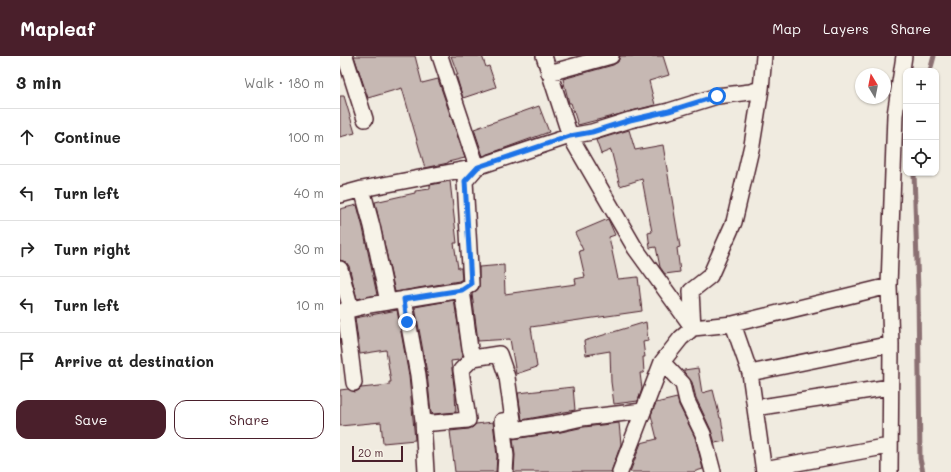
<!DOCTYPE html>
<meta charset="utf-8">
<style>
:root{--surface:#fff;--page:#f2f2f2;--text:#222;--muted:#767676;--line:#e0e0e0;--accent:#4a1f2b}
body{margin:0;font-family:Mali,sans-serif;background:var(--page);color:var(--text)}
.controls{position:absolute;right:12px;top:12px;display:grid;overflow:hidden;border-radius:8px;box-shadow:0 1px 3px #0004}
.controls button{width:36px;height:36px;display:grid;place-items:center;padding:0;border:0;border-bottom:1px solid var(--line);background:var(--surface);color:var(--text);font:20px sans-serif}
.compass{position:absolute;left:515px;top:12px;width:36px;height:36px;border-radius:50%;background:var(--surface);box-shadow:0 1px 3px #0004;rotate:350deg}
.scale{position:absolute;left:12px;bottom:10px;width:51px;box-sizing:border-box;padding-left:4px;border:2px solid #4a1f2b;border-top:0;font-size:11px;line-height:14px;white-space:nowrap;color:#4a1f2b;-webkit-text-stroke:3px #f7f3e8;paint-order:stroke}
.stop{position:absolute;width:12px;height:12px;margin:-9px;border:3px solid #1a73e8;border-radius:50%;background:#fff}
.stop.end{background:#1a73e8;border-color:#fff;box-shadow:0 1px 4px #0008}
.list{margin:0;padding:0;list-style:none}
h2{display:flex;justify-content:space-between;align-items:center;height:52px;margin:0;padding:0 16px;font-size:17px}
h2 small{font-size:13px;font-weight:400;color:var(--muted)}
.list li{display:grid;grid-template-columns:26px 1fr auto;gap:12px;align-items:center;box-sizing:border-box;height:56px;padding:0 16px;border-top:1px solid var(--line)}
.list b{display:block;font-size:15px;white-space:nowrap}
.list em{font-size:13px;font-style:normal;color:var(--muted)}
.actions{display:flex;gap:8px;padding:12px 16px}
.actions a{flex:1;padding:9px 0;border:1px solid var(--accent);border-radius:12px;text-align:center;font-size:14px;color:var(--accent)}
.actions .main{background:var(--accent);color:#fff}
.icon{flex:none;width:22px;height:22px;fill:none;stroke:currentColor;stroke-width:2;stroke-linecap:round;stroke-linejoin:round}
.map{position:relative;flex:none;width:611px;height:416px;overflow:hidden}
header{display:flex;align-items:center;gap:24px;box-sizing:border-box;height:56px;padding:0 20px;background:var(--accent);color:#fff}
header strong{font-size:19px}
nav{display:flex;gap:22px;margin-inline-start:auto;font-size:14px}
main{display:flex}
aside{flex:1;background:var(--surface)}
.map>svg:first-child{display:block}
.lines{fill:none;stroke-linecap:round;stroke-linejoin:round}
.stream{stroke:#8b6f72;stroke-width:5}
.building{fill:#c6b8b3;stroke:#4a1f2b}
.street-casing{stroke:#4a1f2b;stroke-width:18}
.street{stroke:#f7f3e8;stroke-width:15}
.route{stroke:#1a73e8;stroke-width:5}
</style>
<header>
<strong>Mapleaf</strong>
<nav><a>Map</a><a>Layers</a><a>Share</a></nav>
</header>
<main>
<aside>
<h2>3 min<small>Walk · 180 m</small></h2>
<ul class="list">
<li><svg class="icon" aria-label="ahead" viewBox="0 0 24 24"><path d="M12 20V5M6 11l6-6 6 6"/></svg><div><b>Continue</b></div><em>100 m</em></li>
<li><svg class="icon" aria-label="left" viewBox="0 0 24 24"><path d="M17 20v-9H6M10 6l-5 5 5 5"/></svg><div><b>Turn left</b></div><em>40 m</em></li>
<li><svg class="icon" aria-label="right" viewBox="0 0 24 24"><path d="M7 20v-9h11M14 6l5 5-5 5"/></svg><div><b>Turn right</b></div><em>30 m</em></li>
<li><svg class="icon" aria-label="left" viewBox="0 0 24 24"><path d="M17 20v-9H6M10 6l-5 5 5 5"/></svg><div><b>Turn left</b></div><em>10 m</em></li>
<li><svg class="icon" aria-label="arrive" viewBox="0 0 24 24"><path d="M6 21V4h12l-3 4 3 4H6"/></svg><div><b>Arrive at destination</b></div></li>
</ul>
<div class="actions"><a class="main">Save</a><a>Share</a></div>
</aside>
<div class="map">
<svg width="611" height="416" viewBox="0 0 611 416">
<rect width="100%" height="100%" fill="#f0ebe0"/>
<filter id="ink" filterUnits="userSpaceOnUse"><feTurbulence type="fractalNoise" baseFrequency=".025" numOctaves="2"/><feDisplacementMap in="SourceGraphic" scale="8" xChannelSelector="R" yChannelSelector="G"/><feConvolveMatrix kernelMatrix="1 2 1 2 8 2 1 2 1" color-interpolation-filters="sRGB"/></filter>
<g filter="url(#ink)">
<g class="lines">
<path class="stream" d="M 590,15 L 594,0
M 574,117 L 578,235 L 580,403 L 583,416"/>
</g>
<path class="building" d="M 14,0 L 75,0 L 82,27 L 98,23 L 125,102 L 108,106 L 108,107 L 85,112 L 62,32 L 28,42 Z
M 111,0 L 142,0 L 146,11 L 149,10 L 156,31 L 123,42 L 116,19 L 118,19 Z
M 280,0 L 323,0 L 329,19 L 309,25 L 315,49 L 238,69 L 231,47 L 229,47 L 223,23 L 273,9 L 278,6 Z
M 0,40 L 4,40 L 15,77 L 0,81 Z
M 199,50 L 209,76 L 143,100 L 134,73 Z
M 289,74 L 295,94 L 323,89 L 340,191 L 337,192 L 340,216 L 325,218 L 320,211 L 316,191 L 310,192 L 308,177 L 312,176 L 302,123 L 280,130 L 271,94 L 261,98 L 256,84 Z
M 110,125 L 117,187 L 114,187 L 118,212 L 121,212 L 122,223 L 119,225 L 55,236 L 35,146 L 75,137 L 75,135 L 90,133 L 90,129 Z
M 17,149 L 23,172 L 37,239 L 17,243 L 9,210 L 6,206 L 0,204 L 0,153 Z
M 268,163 L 275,179 L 269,181 L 278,223 L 298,221 L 302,255 L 191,271 L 197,311 L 176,318 L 170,283 L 138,285 L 132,238 L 139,232 L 139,211 L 164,209 L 165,238 L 236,228 L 235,223 L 245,221 L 239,195 L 243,194 L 235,177 Z
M 114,244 L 123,300 L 119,304 L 111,305 L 115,338 L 116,356 L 94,358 L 91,357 L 87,317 L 75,251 Z
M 57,254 L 69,320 L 75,384 L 43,387 L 41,366 L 0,370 L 0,334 L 8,333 L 15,336 L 19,334 L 21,332 L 49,329 L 49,326 L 51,326 L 46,294 L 20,298 L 15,262 Z
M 306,266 L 308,285 L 303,286 L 305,301 L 303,301 L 304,317 L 300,317 L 302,333 L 298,345 L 274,348 L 271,326 L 270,295 L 246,299 L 244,285 Z
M 358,312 L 362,337 L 373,334 L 380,362 L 381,362 L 385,385 L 375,387 L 371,374 L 356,342 L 352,326 L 344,316 L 344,314 Z
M 233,331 L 235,354 L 182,364 L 178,337 Z
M 337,342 L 339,349 L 355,381 L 363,413 L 353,416 L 290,416 L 301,387 L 317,383 L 311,359 L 316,347 Z
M 153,366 L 157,400 L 156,416 L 115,416 L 110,375 L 129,373 L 133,371 L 136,368 Z
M 279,367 L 281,388 L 271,416 L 174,416 L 175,399 L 173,383 L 221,376 L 244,371 Z"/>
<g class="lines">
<defs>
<path id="street" d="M 5,0 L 25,63
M 100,0 L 137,111 L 125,125 L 131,228 L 122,234 L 130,293 L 133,302 L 159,298 L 167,321 L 173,364 L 162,365 L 166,400 L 165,416
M 204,0 L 230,80 L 295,192 L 353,272 L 393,268 L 410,317 L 424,416
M 209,17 L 271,0
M 22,133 L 32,170 L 48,246
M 0,139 L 22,133 L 137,111 L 230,80 L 252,76 L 290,64 L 329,55 L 377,40 L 410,36 L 421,33
M 0,213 L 11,253
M 64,243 L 78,319 L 83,365 L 93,367 L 128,364 L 121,314 L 133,302
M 5,254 L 14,327
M 0,256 L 29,249 L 122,234
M 393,268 L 549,230
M 322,306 L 343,328 L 347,345 L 363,378 L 373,416
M 410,317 L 551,288
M 415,352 L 550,331
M 173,364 L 174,374 L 220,367 L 242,362 L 303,355
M 83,365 L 86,416
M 424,413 L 549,390
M 280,416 L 322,306 L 341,282 L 353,272 L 351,235 L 370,220 L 394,166 L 412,89 L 421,33 L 424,0
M 550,416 L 551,288 L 549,230 L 555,59 L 564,0"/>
</defs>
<use href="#street" class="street-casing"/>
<use href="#street" class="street"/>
</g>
</g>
<g class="lines" filter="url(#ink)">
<path class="route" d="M 67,266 L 64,243 L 122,234 L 131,228 L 125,125 L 138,111 L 230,80 L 252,76 L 290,64 L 329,55 L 377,40"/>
</g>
</svg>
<div class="controls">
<button>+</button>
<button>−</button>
<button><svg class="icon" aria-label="locate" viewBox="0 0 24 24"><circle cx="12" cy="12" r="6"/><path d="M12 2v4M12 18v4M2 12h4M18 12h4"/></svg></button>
</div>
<svg class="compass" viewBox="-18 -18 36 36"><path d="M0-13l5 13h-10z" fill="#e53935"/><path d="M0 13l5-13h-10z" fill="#767676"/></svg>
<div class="scale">20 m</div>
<div class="stop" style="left:377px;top:40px"></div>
<div class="stop end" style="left:67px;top:266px"></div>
</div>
</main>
